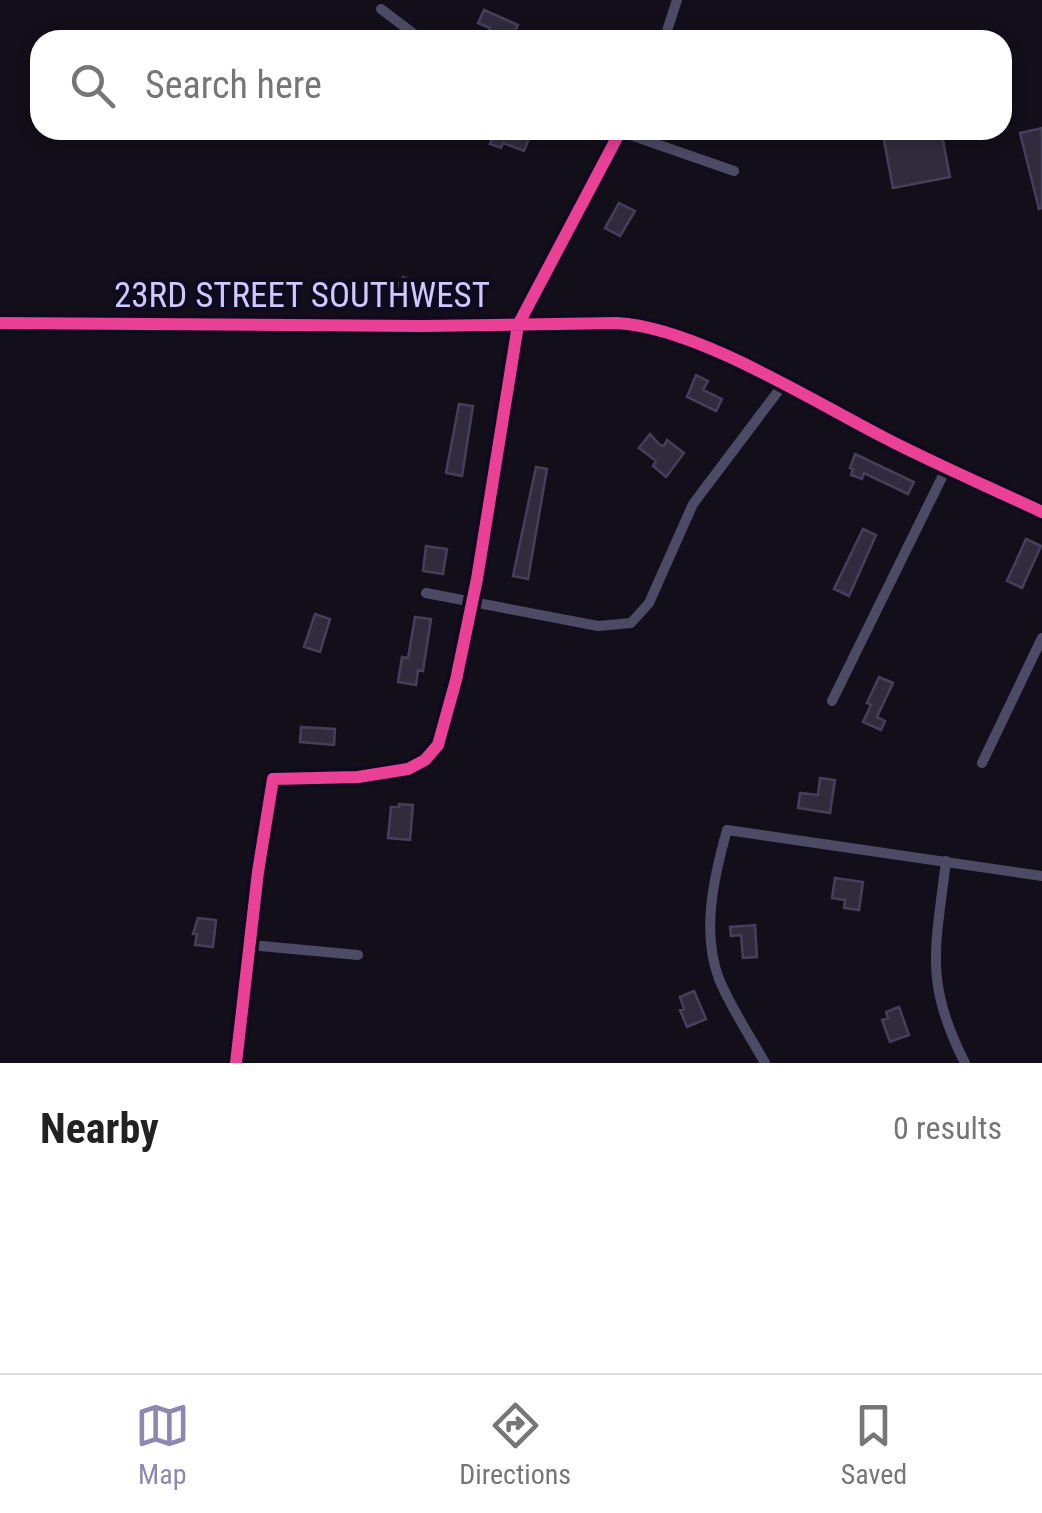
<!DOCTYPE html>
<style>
:root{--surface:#fff;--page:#f6f6f6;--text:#222;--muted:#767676;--line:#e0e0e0;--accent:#8e87af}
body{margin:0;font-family:"Roboto Condensed",sans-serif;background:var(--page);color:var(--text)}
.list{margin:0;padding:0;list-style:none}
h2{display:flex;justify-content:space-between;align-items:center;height:130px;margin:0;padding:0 40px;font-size:42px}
h2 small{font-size:32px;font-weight:400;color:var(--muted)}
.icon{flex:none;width:55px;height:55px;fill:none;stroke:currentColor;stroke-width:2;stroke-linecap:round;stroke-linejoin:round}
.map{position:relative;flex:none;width:1042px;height:1063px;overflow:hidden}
.search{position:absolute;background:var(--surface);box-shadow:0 5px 15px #0003;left:30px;right:30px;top:30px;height:110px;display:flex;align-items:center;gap:25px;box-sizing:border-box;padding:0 35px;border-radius:30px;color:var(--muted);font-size:38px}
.sheet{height:310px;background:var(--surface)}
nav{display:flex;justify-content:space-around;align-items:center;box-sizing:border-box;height:140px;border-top:2px solid var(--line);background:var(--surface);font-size:28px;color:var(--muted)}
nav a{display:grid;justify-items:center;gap:5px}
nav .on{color:var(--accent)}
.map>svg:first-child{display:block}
.building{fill:#302c3e;stroke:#454059;stroke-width:2.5}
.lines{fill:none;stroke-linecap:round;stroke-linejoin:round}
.minor{stroke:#4c4a64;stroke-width:10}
.cycleway-casing{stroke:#0f0b1f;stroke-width:19}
.cycleway{stroke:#ea4096;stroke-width:12}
.labels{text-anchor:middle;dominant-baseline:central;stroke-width:9;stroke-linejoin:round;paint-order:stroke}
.street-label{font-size:35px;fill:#d0c8ff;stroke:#0f0b1f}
</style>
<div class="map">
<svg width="1042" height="1063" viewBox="0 0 1042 1063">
<rect width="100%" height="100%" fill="#120f1a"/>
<path class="building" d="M 484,10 L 518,25 L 511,40 L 499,40 L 488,34 L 490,28 L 478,23 Z
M 1042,128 L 1042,208 L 1039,209 L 1020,133 Z
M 495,130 L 522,130 L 531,134 L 524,151 L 503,143 L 501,148 L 490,144 Z
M 882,130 L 941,130 L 950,177 L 893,188 Z
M 619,203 L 635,211 L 620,236 L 605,228 Z
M 403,277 L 423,284 L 420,300 L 390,296 L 392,282 L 402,284 Z
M 696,375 L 708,381 L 703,390 L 722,399 L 716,411 L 687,397 Z
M 459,404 L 473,406 L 462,476 L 446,473 Z
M 650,434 L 660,445 L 664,446 L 667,440 L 684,453 L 666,477 L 653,466 L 656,461 L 639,448 Z
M 855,454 L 914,482 L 908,494 L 864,473 L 862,479 L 851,475 L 853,469 L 850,468 Z
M 536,467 L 547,469 L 528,579 L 513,576 Z
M 863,529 L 876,535 L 849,596 L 834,589 Z
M 1026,539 L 1041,546 L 1022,588 L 1007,581 Z
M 426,546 L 447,549 L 443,574 L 423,571 Z
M 315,614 L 330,619 L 320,652 L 304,647 Z
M 415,617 L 431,619 L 423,671 L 418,670 L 416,685 L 398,682 L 402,657 L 408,658 Z
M 879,677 L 893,683 L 877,717 L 885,721 L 881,730 L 863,722 L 871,705 L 867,703 Z
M 301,727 L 335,729 L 334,745 L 300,742 Z
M 820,778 L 835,780 L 830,813 L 798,808 L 800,793 L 818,795 Z
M 399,804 L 413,805 L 410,840 L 388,838 L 391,807 L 399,807 Z
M 835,878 L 863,882 L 859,910 L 844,908 L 845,900 L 832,898 Z
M 198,918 L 216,920 L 213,947 L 195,945 L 197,934 L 193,934 Z
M 755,925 L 757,957 L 743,958 L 741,935 L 731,936 L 730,927 Z
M 694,991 L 706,1019 L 687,1027 L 680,1010 L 684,1009 L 680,997 Z
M 899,1007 L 909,1035 L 890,1042 L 882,1020 L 888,1018 L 886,1012 Z"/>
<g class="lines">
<path class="minor" d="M 381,9 L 422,40
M 664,40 L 677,0
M 616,130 L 734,171
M 0,323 L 423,326 L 617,323 C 695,327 811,400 883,437 C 935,464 989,487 1042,512
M 426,593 L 598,626 L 631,623 L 649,603 L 693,504 L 782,386
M 832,701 L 947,467
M 982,763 L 1042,638
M 946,861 C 936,947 923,981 965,1063
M 250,945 L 358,955
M 236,1063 L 258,872 L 273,779 L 358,777 L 408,769 L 425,760 L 438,745 L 456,680 L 477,579 L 518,325 L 621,130
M 765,1063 C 750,1036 731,1008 719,979 C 701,932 714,876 727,830 L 1042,876"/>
<defs>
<path id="cycleway" d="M 0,323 L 423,326 L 617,323 C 695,327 811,400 883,437 C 935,464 989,487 1042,512
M 236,1063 L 258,872 L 273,779 L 358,777 L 408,769 L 425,760 L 438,745 L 456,680 L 477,579 L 518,325 L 621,130"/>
</defs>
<use href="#cycleway" class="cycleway-casing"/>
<use href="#cycleway" class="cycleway"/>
</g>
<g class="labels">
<g class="street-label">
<text x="302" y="295">23RD STREET SOUTHWEST</text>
</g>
</g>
</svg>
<div class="search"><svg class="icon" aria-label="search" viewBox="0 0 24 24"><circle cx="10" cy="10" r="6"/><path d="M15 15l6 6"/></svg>Search here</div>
</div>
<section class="sheet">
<h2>Nearby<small>0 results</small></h2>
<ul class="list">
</ul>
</section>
<nav>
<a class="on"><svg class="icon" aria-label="map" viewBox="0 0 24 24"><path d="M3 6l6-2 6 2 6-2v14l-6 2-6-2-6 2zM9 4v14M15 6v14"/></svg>Map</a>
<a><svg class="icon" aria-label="directions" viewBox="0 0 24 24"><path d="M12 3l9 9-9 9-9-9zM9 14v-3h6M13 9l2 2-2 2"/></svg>Directions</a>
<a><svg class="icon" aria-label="saved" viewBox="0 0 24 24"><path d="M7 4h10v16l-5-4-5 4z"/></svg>Saved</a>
</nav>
